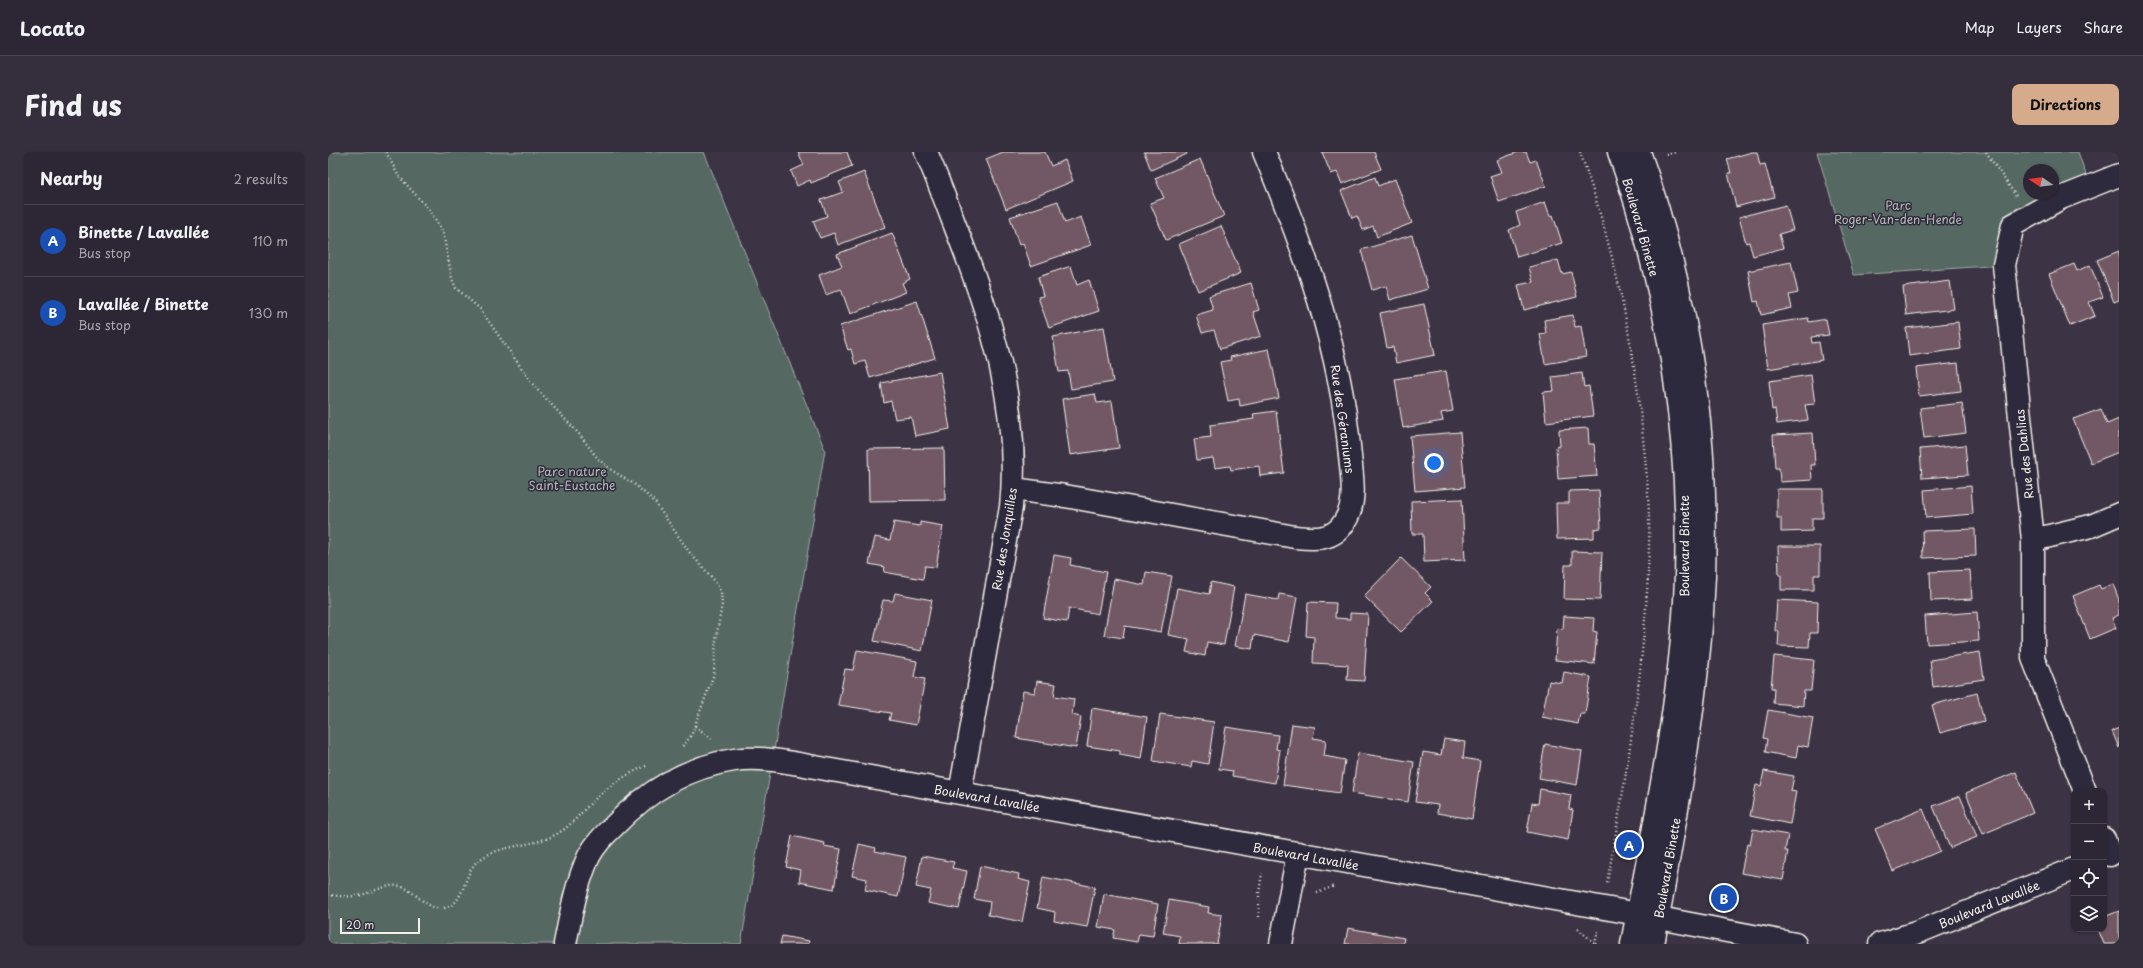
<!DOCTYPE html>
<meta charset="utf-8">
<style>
:root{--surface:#2d2634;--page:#352e3c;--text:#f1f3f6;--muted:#a7a5ac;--line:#48434f;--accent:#d6ab8b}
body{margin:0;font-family:"Playpen Sans",sans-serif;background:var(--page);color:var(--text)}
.controls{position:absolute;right:12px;bottom:12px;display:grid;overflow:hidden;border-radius:8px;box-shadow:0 1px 3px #0004}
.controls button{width:36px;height:36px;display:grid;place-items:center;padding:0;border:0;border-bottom:1px solid var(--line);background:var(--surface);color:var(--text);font:20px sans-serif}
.compass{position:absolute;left:1695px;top:12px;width:36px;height:36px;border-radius:50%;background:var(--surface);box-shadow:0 1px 3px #0004;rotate:283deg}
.scale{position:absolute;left:12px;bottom:10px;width:80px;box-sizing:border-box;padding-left:4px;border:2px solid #f4f1e8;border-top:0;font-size:11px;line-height:14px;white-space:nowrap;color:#f4f1e8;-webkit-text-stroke:3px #2f2a3d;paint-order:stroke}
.you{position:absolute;left:1106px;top:311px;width:14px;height:14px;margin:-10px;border:3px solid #fff;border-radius:50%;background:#1a73e8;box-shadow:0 0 0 6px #1a73e833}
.badge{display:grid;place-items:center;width:26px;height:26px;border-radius:50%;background:var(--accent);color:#fff;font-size:13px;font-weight:700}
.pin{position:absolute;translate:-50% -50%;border:2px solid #fff;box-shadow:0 1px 4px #0006}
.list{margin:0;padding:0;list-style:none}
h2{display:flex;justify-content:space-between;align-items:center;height:52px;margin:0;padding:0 16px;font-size:17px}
h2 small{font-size:13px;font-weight:400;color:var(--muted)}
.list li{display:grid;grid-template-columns:26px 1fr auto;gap:12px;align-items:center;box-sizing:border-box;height:72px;padding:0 16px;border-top:1px solid var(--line)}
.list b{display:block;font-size:15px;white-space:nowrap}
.list p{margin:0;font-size:13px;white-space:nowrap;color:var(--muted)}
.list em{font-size:13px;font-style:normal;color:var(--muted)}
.icon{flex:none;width:22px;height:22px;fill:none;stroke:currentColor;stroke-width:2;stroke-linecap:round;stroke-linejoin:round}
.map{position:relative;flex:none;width:1791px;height:792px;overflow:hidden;border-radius:8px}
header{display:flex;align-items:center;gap:24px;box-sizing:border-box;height:56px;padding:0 20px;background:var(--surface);border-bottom:1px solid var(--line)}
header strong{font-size:19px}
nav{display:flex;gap:22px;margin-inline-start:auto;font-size:14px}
.intro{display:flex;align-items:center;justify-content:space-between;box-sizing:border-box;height:96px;padding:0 24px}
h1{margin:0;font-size:28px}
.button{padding:10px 18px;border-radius:8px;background:var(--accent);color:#111;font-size:14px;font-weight:700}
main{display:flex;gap:24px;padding:0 24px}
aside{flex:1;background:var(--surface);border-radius:8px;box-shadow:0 1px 3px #0004}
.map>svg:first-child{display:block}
.green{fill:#546862;stroke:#a4aca5;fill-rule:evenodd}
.building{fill:#725965;stroke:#f4f1e8}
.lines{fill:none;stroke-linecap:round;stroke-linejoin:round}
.minor-casing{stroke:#f4f1e8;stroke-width:25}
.tertiary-casing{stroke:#f4f1e8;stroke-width:25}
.path{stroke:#f4f1e8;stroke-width:2.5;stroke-dasharray:1 3;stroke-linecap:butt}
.minor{stroke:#2f2a3d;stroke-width:22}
.tertiary{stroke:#2f2a3d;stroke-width:22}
.labels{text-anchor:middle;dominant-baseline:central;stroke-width:3;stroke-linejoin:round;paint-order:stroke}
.park-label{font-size:12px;fill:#b4bab2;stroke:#2f2a3d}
.street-label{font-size:12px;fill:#f4f1e8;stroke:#2f2a3d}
</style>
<header>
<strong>Locato</strong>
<nav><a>Map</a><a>Layers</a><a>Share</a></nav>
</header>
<div class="intro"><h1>Find us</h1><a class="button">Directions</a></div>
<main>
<aside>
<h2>Nearby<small>2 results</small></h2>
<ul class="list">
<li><span class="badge" style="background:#1a4fb4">A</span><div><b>Binette / Lavallée</b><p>Bus stop</p></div><em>110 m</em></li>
<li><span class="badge" style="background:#1a4fb4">B</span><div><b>Lavallée / Binette</b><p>Bus stop</p></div><em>130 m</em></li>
</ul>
</aside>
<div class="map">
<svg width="1791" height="792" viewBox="0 0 1791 792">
<rect width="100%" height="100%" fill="#3c3345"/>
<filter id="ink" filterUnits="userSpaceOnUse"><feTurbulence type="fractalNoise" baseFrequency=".025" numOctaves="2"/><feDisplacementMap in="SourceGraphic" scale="8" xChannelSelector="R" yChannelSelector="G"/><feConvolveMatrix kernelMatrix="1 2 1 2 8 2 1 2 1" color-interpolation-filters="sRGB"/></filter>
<g filter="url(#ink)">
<path class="green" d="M 0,0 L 376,0 L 497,298 L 413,792 L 0,792 Z
M 1489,0 L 1750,0 L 1762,34 L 1686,73 L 1676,113 L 1526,123 ZM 1701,18 L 1725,18 L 1725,42 L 1701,42 Z"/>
<path class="building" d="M 470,0 L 519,0 L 524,14 L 483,31 L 482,28 L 469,34 L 463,19 L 476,13 Z
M 675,0 L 717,0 L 723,14 L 737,8 L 745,29 L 678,57 L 658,7 Z
M 816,0 L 858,0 L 859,2 L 823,18 Z
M 994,0 L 1046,0 L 1053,17 L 1014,32 L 1009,20 L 1003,22 Z
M 1190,0 L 1198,0 L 1202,10 L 1208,8 L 1218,34 L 1171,50 L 1162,24 L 1174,20 L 1169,8 Z
M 1424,0 L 1429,0 L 1432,13 L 1437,12 L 1446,45 L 1408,55 L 1400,21 L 1403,21 L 1399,7 Z
M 872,7 L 896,64 L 838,88 L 822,51 L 836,46 L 827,26 Z
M 536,20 L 557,75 L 510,93 L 506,81 L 492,86 L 485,69 L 499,64 L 493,48 L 515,40 L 511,30 Z
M 1047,25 L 1050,34 L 1067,27 L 1084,71 L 1049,85 L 1045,74 L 1035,78 L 1029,64 L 1024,66 L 1013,39 Z
M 730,49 L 737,71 L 753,65 L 763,93 L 703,114 L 695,91 L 691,93 L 682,65 Z
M 1217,50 L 1222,64 L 1225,63 L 1234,91 L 1189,105 L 1181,78 L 1192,73 L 1188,60 Z
M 1458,53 L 1465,78 L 1451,82 L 1455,96 L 1425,104 L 1421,90 L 1418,91 L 1411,65 Z
M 893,74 L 913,121 L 870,139 L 851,92 Z
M 564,81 L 582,127 L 574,131 L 578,140 L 522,162 L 513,137 L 498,143 L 491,123 L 514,114 L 509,102 Z
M 1084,83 L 1100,137 L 1062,148 L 1058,134 L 1044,138 L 1033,98 Z
M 1791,99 L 1791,148 L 1786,150 L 1769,108 Z
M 1230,108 L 1234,122 L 1243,120 L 1249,145 L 1196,158 L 1190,133 L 1205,130 L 1201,115 Z
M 1463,110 L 1470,141 L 1461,143 L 1464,156 L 1433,163 L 1430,149 L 1426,150 L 1420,119 Z
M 1746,112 L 1749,119 L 1762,113 L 1775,145 L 1761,150 L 1767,164 L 1742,174 L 1721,122 Z
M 743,114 L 749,133 L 761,128 L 771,159 L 721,176 L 710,145 L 715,144 L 710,125 Z
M 1622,129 L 1626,157 L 1578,163 L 1575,135 Z
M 923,131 L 931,158 L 925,160 L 933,184 L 892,197 L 886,178 L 874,181 L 868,163 L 885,158 L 881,144 Z
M 589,149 L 607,206 L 542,226 L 537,209 L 527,212 L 523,197 L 520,198 L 512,174 Z
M 1096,152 L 1107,203 L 1068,211 L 1065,195 L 1059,196 L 1052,161 Z
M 1245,163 L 1247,175 L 1253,174 L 1258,205 L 1217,212 L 1212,182 L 1218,181 L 1216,168 Z
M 1480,166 L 1481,170 L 1498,167 L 1501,183 L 1483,185 L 1484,191 L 1491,190 L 1494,208 L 1440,217 L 1434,173 Z
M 1630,170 L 1633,197 L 1581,204 L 1578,176 Z
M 776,175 L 785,230 L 743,237 L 740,219 L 731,220 L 725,185 Z
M 941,197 L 951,246 L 912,254 L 911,247 L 900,249 L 892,210 L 903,208 L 902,205 Z
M 1630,211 L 1633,239 L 1591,244 L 1588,216 Z
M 1118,219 L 1125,259 L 1113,261 L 1115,269 L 1075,276 L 1067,227 Z
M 612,220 L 622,277 L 587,284 L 583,265 L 567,267 L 563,249 L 556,251 L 553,231 Z
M 1254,221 L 1256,235 L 1261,234 L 1265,264 L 1218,270 L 1215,240 L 1226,239 L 1224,225 Z
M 1483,223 L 1487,252 L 1477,253 L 1480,268 L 1449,272 L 1447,257 L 1444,258 L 1441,229 Z
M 767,242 L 769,251 L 784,249 L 791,296 L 742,303 L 734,247 Z
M 1634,251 L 1638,281 L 1596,286 L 1592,256 Z
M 1773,257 L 1779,272 L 1791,267 L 1791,300 L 1763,311 L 1745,267 Z
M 948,259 L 956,321 L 932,324 L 931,314 L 903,318 L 902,314 L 887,316 L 885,306 L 869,308 L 866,287 L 883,285 L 882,273 L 926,267 L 925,262 Z
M 1260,276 L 1261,292 L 1266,292 L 1269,324 L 1230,327 L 1228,295 L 1232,294 L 1231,278 Z
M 1132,280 L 1137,335 L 1087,339 L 1082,284 Z
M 1485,281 L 1487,313 L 1483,313 L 1484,328 L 1452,330 L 1451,316 L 1447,316 L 1445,283 Z
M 1637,293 L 1640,323 L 1594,326 L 1592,297 Z
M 616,296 L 617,348 L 541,349 L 540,297 Z
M 1643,334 L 1645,362 L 1598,366 L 1596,338 Z
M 1449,337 L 1495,337 L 1495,366 L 1484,366 L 1484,379 L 1453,380 L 1453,366 L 1449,366 Z
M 1271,338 L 1273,376 L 1266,377 L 1266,386 L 1229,387 L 1228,351 L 1241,351 L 1241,339 Z
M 1134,347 L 1137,408 L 1096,410 L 1095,382 L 1084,382 L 1083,349 Z
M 566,370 L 592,374 L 592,370 L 615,374 L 608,415 L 597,414 L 595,427 L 556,420 L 557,415 L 541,412 L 547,385 L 562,388 Z
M 1647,377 L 1648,404 L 1595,406 L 1594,379 Z
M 1450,394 L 1492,394 L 1492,423 L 1486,423 L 1486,438 L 1453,438 L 1453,423 L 1451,423 Z
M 1244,399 L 1274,400 L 1272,448 L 1236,447 L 1237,413 L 1244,413 Z
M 726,403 L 743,406 L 742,413 L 778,420 L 770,462 L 741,456 L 739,470 L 715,466 Z
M 1073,406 L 1103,435 L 1097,441 L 1105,449 L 1073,480 L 1036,444 Z
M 1642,418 L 1644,447 L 1603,449 L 1602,420 Z
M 818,420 L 844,424 L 833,480 L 797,474 L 795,486 L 776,483 L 786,427 L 816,433 Z
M 883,430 L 906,435 L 896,493 L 879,490 L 877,504 L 858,500 L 861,487 L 840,483 L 849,436 L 881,442 Z
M 1785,432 L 1791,448 L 1791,463 L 1784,466 L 1788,476 L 1762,487 L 1745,444 L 1771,433 L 1773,437 Z
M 567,441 L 604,448 L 594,499 L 546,489 L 555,448 L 565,449 Z
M 917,442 L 950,448 L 951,442 L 969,445 L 961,490 L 926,483 L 924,497 L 907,494 Z
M 1449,448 L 1490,450 L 1489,481 L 1482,481 L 1481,495 L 1450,494 L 1451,479 L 1447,479 Z
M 980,450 L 1008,451 L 1007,466 L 1022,467 L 1022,461 L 1040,462 L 1036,529 L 1019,528 L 1020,513 L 985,511 L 986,485 L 978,484 Z
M 1649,460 L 1651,489 L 1599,492 L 1597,464 Z
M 1236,464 L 1266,466 L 1265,479 L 1269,480 L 1266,512 L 1227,508 L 1229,476 L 1235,477 Z
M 529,498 L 589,509 L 586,525 L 597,527 L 588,573 L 561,568 L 563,561 L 510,553 L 517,517 L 525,518 Z
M 1652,500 L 1656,527 L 1605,535 L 1602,508 Z
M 1446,504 L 1486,508 L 1483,539 L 1476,539 L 1475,554 L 1445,551 L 1446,536 L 1443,536 Z
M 1236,520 L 1263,525 L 1257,562 L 1252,562 L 1250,572 L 1214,565 L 1221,529 L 1234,531 Z
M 709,529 L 728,532 L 726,544 L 746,547 L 744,563 L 753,565 L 748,596 L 688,586 L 695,539 L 707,541 Z
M 1649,541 L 1656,569 L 1612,581 L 1604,553 Z
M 764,556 L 819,565 L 813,607 L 792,603 L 792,599 L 759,594 Z
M 1440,558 L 1485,566 L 1480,595 L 1470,593 L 1468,606 L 1437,600 L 1439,587 L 1435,586 Z
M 832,562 L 886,570 L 880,612 L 864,609 L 863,615 L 825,609 Z
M 964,572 L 987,575 L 985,586 L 998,588 L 996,604 L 1017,608 L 1012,641 L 955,633 Z
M 898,575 L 950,583 L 948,597 L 952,598 L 947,631 L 904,624 L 905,619 L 891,617 Z
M 1791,576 L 1791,596 L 1784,579 Z
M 1116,587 L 1137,590 L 1135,606 L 1152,609 L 1144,667 L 1109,661 L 1110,653 L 1087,650 L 1095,600 L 1113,603 Z
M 1217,592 L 1254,599 L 1249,633 L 1211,626 Z
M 1030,601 L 1086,610 L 1080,650 L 1024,641 Z
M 1436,619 L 1466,624 L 1463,639 L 1468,640 L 1462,672 L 1422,664 L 1428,633 L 1433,634 Z
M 1688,620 L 1705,661 L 1655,682 L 1638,641 Z
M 1212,637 L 1243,643 L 1241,657 L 1245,658 L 1240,688 L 1199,680 L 1204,651 L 1210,652 Z
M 1632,644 L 1649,685 L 1622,696 L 1605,654 Z
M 1595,657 L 1612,699 L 1565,719 L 1547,677 Z
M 1425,677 L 1460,683 L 1457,699 L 1460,699 L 1455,728 L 1413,721 L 1419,692 L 1422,693 Z
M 464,684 L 497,691 L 496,694 L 513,697 L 506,737 L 471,730 L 473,718 L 458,715 Z
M 531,692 L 548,696 L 547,699 L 578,705 L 570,745 L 537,738 L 539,727 L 524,724 Z
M 594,704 L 626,710 L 624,716 L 639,719 L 631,757 L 600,751 L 603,738 L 588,735 Z
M 652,714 L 691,722 L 690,727 L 702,730 L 694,770 L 660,763 L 662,750 L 646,747 Z
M 715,725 L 767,735 L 759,775 L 726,769 L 727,760 L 709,756 Z
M 776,742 L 830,752 L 825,784 L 811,782 L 809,790 L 785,786 L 787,778 L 770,775 Z
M 841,748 L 881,755 L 880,761 L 894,763 L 889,792 L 851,792 L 852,784 L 835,781 Z
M 1791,759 L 1791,792 L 1776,792 L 1770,777 L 1776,777 L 1776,765 Z
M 1020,776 L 1076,786 L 1075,792 L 1017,792 Z
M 454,784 L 481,789 L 480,792 L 452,792 Z"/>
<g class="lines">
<defs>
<path id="minor" d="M 598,0 C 608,23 617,47 626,71 C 662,162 693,255 683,355 L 632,641
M 685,337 L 737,344 L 967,385 C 986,387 1006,389 1017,369 C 1029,350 1024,325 1022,304 C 1013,197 977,98 936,0
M 1705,388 L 1763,374 L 1791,362
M 1757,639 L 1705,506 L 1705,388 L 1676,113 L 1685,73 L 1733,46 L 1791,23
M 1776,687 L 1782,703
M 237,792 C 243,762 248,732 261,704 C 267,693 277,682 286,674 C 318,640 359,615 406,608 C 437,603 478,614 509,619 L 1310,762 L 1467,792
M 953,792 L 970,701
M 1552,792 L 1588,781 L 1746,717"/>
<path id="tertiary" d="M 1291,0 C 1342,143 1365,298 1357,449 C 1350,564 1325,679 1304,792
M 1311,0 C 1363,145 1385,307 1374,461 C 1366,572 1345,682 1325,792"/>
</defs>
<use href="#minor" class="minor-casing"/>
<use href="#tertiary" class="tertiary-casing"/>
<path class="path" d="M 58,0 L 70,23 L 102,59 L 115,80 L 124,127 L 128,136 L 152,157 L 206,234 L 252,283 L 270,307 L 285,319 L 306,332 L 326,349 L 362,401 L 387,429 L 393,440 L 394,452 L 388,487 L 386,522 L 363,584 L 353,596
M 1252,0 C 1285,93 1306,189 1315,287 C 1319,322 1322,359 1321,395 C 1318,508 1299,620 1279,731
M 1658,0 L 1688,44
M 1338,3 L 1348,0
M 367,574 L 384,587
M 989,741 L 1006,734
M 0,743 C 12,744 24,746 36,742 C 47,739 59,732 71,734 C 87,737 98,759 116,756 C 138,752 135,720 150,709 C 171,692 204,695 227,683 C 243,675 253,660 265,649 C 280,634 299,622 318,614
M 931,765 L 931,741 L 934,721
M 1250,777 L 1267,791
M 1267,792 L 1270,779"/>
<use href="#minor" class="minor"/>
<use href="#tertiary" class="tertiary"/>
</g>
</g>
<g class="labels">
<g class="park-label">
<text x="1570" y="53">Parc<tspan x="1570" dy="14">Roger-Van-den-Hende</tspan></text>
<text x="244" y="319">Parc nature<tspan x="244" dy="14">Saint-Eustache</tspan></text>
</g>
<g class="street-label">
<text transform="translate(1313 75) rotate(74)">Boulevard Binette</text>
<text transform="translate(1015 267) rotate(82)">Rue des Géraniums</text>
<text transform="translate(1696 302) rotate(-96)">Rue des Dahlias</text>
<text transform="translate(676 387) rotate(-81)">Rue des Jonquilles</text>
<text transform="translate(1356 394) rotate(-90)">Boulevard Binette</text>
<text transform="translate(659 646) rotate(10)">Boulevard Lavallée</text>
<text transform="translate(978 704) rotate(10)">Boulevard Lavallée</text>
<text transform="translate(1339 716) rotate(-80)">Boulevard Binette</text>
<text transform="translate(1661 752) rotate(-22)">Boulevard Lavallée</text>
</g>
</g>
</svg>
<div class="controls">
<button>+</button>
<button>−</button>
<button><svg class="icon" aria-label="locate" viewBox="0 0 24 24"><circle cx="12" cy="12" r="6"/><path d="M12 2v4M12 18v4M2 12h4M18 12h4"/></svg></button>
<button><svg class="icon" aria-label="layers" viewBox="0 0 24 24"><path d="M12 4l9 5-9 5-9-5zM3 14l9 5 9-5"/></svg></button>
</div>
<svg class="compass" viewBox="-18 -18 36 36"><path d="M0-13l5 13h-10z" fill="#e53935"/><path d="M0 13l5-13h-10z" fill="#a7a5ac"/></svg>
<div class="scale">20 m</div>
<div class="you"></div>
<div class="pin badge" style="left:1301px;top:693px;background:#1a4fb4">A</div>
<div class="pin badge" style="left:1396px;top:746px;background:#1a4fb4">B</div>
</div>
</main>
